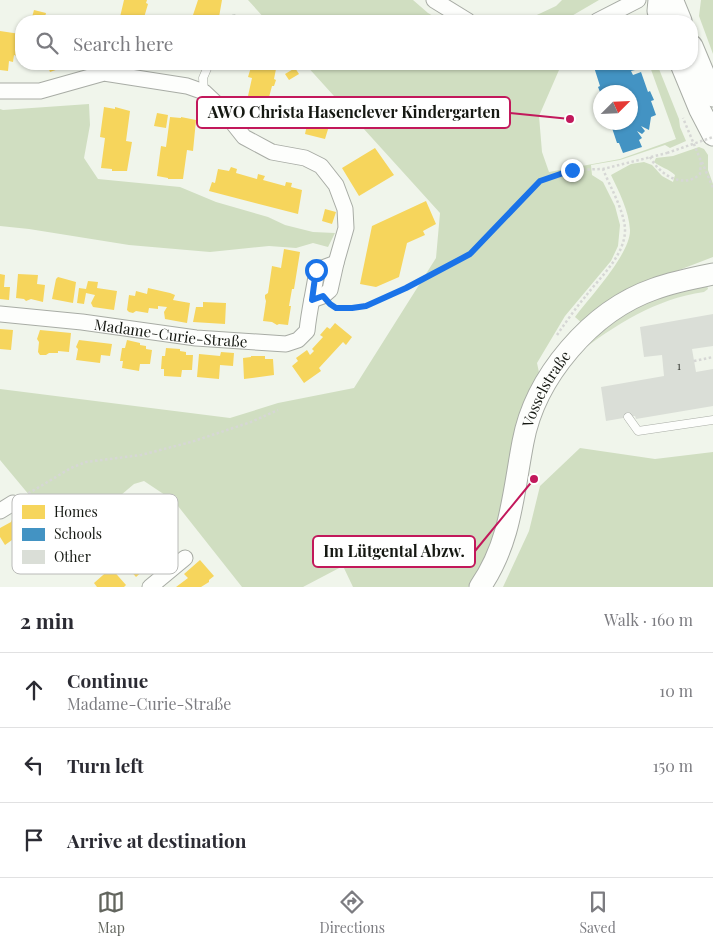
<!DOCTYPE html>
<meta charset="utf-8">
<style>
:root{--surface:#fff;--page:#f7f7f7;--text:#2b2b33;--muted:#7c7c81;--line:#e1e1e2;--accent:#62655e}
body{margin:0;font-family:"Playfair Display",serif;background:var(--page);color:var(--text)}
.compass{position:absolute;left:593px;top:85px;width:45px;height:45px;border-radius:50%;background:var(--surface);box-shadow:0 1px 4px #0004;rotate:66deg}
.stop{position:absolute;width:15px;height:15px;margin:-11px;border:4px solid #1a73e8;border-radius:50%;background:#fff}
.stop.end{background:#1a73e8;border-color:#fff;box-shadow:0 1px 5px #0008}
.list{margin:0;padding:0;list-style:none}
h2{display:flex;justify-content:space-between;align-items:center;height:65px;margin:0;padding:0 20px;font-size:21px}
h2 small{font-size:16px;font-weight:400;color:var(--muted)}
.list li{display:grid;grid-template-columns:32px 1fr auto;gap:15px;align-items:center;box-sizing:border-box;height:75px;padding:0 20px;border-top:1px solid var(--line)}
.list b{display:block;font-size:19px;white-space:nowrap}
.list p{margin:0;font-size:16px;white-space:nowrap;color:var(--muted)}
.list em{font-size:16px;font-style:normal;color:var(--muted)}
.icon{flex:none;width:28px;height:28px;fill:none;stroke:currentColor;stroke-width:2;stroke-linecap:round;stroke-linejoin:round}
.map{position:relative;flex:none;width:713px;height:587px;overflow:hidden}
.search{position:absolute;background:var(--surface);box-shadow:0 1px 4px #0004;left:15px;right:15px;top:15px;height:55px;display:flex;align-items:center;gap:12px;box-sizing:border-box;padding:0 18px;border-radius:20px;color:var(--muted);font-size:19px}
.sheet{height:290px;background:var(--surface)}
nav{display:flex;justify-content:space-around;align-items:center;box-sizing:border-box;height:70px;border-top:1px solid var(--line);background:var(--surface);font-size:14px;color:var(--muted)}
nav a{display:grid;justify-items:center;gap:2px}
nav .on{color:var(--accent)}
.map>svg:first-child{display:block}
.green{fill:#d5e1c8}
.forest{fill:#d0dec1}
.homes{fill:#f6d55c}
.schools{fill:#4393c3}
.building{fill:#daded7}
.lines{fill:none;stroke-linecap:round;stroke-linejoin:round}
.lane-casing{stroke:#a8aca5;stroke-width:9}
.street-casing{stroke:#a8aca5;stroke-width:17}
.secondary-casing{stroke:#a8aca5;stroke-width:23}
.path{stroke:#d6d7d5;stroke-width:2.5;stroke-dasharray:2.5 2.5;stroke-linecap:butt}
.lane{stroke:#fdfefc;stroke-width:8}
.street{stroke:#fdfefc;stroke-width:15}
.secondary{stroke:#fdfefc;stroke-width:21}
.path-bridge{stroke:#d6d7d5;stroke-width:2.5;stroke-dasharray:2.5 2.5;stroke-linecap:butt}
.route{stroke:#1a73e8;stroke-width:6}
.labels{text-anchor:middle;dominant-baseline:central;stroke-width:5;stroke-linejoin:round;paint-order:stroke}
.number-label{font-size:12px;fill:#474a44}
.street-label{font-size:15px;fill:#151812;stroke:#fff}
.key{fill:#fff;stroke:#b9bab8;stroke-width:1}
.key-label{font-size:14px;fill:#151812}
.leader{fill:none;stroke:#c2185b;stroke-width:2}
.callout-dot{fill:#c2185b;stroke:#fff;stroke-width:2}
.callout{fill:#fff;stroke:#c2185b;stroke-width:2}
.callout-label{font-size:16px;text-anchor:middle;font-weight:bold;fill:#151812}
</style>
<div class="map">
<svg width="713" height="587" viewBox="0 0 713 587">
<rect width="100%" height="100%" fill="#f0f5eb"/>
<path class="green" d="M 707,285 L 708,289 L 704,292 C 655,299 615,325 577,354 C 585,346 593,337 602,330 C 634,305 667,292 707,285 Z"/>
<path class="forest" d="M 248,0 L 413,0 L 428,13 L 442,21 L 267,21 Z
M 562,0 L 599,0 L 563,21 L 524,21 L 556,6 Z
M 701,0 L 713,0 L 713,54 L 699,16 Z
M 305,64 L 510,64 L 517,68 L 542,70 L 557,64 L 576,64 L 559,70 L 539,116 L 542,152 L 549,172 L 620,159 L 676,139 L 649,64 L 657,64 L 679,119 L 680,127 L 686,141 L 670,148 L 665,145 L 620,160 L 591,165 L 592,175 L 603,182 L 615,206 L 620,225 L 618,246 L 611,261 L 565,316 L 537,363 L 540,377 L 498,531 L 481,569 L 468,587 L 353,587 L 343,566 L 303,587 L 242,587 L 174,501 L 144,481 L 134,484 L 81,529 L 72,535 L 60,532 L 0,460 L 0,389 L 230,418 L 278,403 L 354,388 L 436,258 L 440,213 Z
M 89,104 L 90,125 L 84,158 L 98,179 L 180,187 L 216,202 L 268,217 L 285,225 L 313,232 L 335,233 L 328,247 L 313,243 L 296,248 L 269,246 L 210,252 L 129,245 L 29,229 L 0,226 L 0,109 L 3,110 Z
M 699,147 L 704,149 L 708,155 L 708,170 L 713,184 L 713,257 L 640,285 L 583,324 L 575,317 C 590,297 631,253 630,230 C 629,211 619,192 611,175 L 631,164 L 644,162 L 652,165 L 662,176 L 673,182 L 675,175 C 669,169 660,167 654,162 L 656,158 L 673,156 Z
M 580,448 L 655,459 L 713,452 L 713,587 L 503,587 L 529,531 L 540,486 Z"/>
<path class="homes" d="M 124,0 L 147,0 L 146,3 L 148,4 L 143,21 L 120,17 Z
M 198,0 L 222,0 L 219,17 L 218,16 L 217,21 L 191,21 Z
M 34,10 L 46,13 L 44,21 L 31,21 Z
M 0,31 L 20,34 L 17,56 L 14,55 L 13,62 L 9,61 L 8,71 L 0,70 Z
M 47,64 L 70,64 L 70,65 L 50,72 Z
M 171,64 L 193,64 L 192,70 Z
M 252,64 L 277,64 L 274,79 L 276,80 L 274,86 L 272,86 L 268,101 L 262,99 L 261,102 L 256,100 L 257,98 L 248,96 L 252,78 L 248,77 Z
M 295,68 L 299,74 L 289,80 L 285,74 Z
M 312,102 L 333,107 L 330,120 L 332,121 L 330,127 L 329,126 L 325,139 L 305,134 Z
M 104,107 L 115,109 L 115,107 L 130,111 L 126,141 L 132,142 L 127,171 L 112,171 L 112,169 L 101,168 L 105,138 L 100,137 Z
M 197,108 L 208,109 L 207,122 L 196,120 Z
M 157,113 L 168,115 L 166,128 L 154,126 Z
M 170,117 L 181,118 L 181,117 L 196,120 L 193,151 L 187,150 L 183,179 L 168,179 L 168,178 L 157,176 L 161,146 L 166,147 Z
M 375,148 L 394,175 L 359,196 L 342,168 Z
M 231,167 L 237,169 L 236,173 L 257,179 L 258,174 L 265,176 L 263,180 L 285,186 L 286,182 L 292,183 L 291,187 L 302,190 L 298,214 L 209,191 L 212,182 L 215,183 L 218,169 L 229,171 Z
M 426,201 L 436,224 L 423,231 L 425,235 L 407,243 L 399,277 L 376,287 L 360,284 L 372,226 Z
M 325,209 L 336,212 L 332,224 L 322,221 Z
M 284,249 L 300,252 L 294,289 L 292,289 L 289,306 L 291,306 L 288,325 L 279,324 L 277,325 L 272,322 L 263,321 L 266,301 L 265,298 L 265,295 L 268,293 L 272,266 L 281,268 Z
M 0,274 L 5,275 L 4,287 L 10,287 L 9,300 L 0,299 Z
M 18,274 L 38,275 L 37,284 L 45,285 L 43,302 L 31,299 L 26,301 L 24,299 L 16,298 Z
M 58,277 L 76,282 L 73,303 L 52,299 L 56,279 Z
M 88,281 L 98,282 L 97,288 L 117,291 L 114,310 L 93,307 L 91,303 L 95,295 L 86,293 L 84,304 L 77,303 L 79,288 L 86,289 Z
M 148,288 L 170,293 L 175,295 L 173,300 L 190,303 L 187,323 L 165,319 L 164,312 L 167,307 L 158,306 L 158,309 L 149,308 L 148,313 L 136,311 L 133,313 L 129,312 L 127,310 L 129,295 L 135,296 L 136,291 L 147,294 Z
M 203,302 L 226,303 L 225,324 L 193,322 L 196,307 L 203,307 Z
M 335,323 L 352,337 L 346,345 L 343,342 L 319,368 L 321,371 L 304,383 L 292,366 L 298,361 L 296,358 L 307,350 L 310,355 L 314,351 L 312,349 L 323,337 L 320,335 L 327,327 L 330,329 Z
M 0,329 L 13,330 L 11,350 L 0,349 Z
M 40,330 L 71,333 L 69,352 L 58,351 L 58,353 L 49,353 L 46,355 L 40,355 L 38,352 L 39,342 L 37,339 Z
M 79,340 L 112,344 L 110,356 L 101,355 L 100,363 L 76,360 L 78,349 L 76,347 Z
M 127,340 L 140,343 L 140,345 L 146,346 L 146,349 L 152,350 L 150,364 L 140,364 L 139,371 L 122,368 L 123,361 L 120,361 L 122,348 L 125,348 Z
M 166,348 L 180,349 L 180,351 L 186,352 L 186,355 L 193,355 L 192,370 L 182,370 L 181,377 L 164,376 L 164,369 L 161,369 L 162,356 L 165,356 Z
M 221,352 L 234,353 L 233,366 L 220,365 L 219,379 L 197,377 L 199,354 L 220,356 Z
M 251,356 L 265,356 L 265,359 L 273,359 L 274,375 L 244,379 L 243,358 L 251,357 Z
M 19,512 L 32,531 L 24,536 L 26,541 L 18,546 L 16,545 L 12,540 L 5,545 L 0,537 L 0,528 L 11,522 L 14,515 Z
M 140,546 L 147,555 L 153,550 L 163,562 L 157,567 L 153,562 L 136,577 L 122,561 Z
M 200,560 L 214,576 L 209,580 L 209,582 L 201,587 L 176,587 L 188,578 L 184,574 Z
M 111,568 L 126,585 L 124,587 L 97,587 L 94,583 Z"/>
<path class="schools" d="M 593,64 L 632,64 L 635,70 L 631,71 L 633,75 L 641,72 L 648,92 L 650,91 L 654,100 L 651,101 L 656,115 L 651,117 L 649,130 L 641,126 L 645,131 L 642,134 L 637,131 L 642,138 L 639,140 L 642,147 L 623,153 L 619,143 L 617,143 L 611,125 L 613,125 L 613,122 L 630,122 L 630,92 L 600,92 L 598,87 L 600,86 Z"/>
<path class="building" d="M 713,314 L 713,346 L 692,349 L 696,372 L 713,369 L 713,406 L 636,419 L 635,416 L 606,421 L 601,387 L 664,376 L 662,355 L 644,357 L 640,327 Z"/>
<g class="lines">
<defs>
<path id="lane" d="M 233,21 L 234,19
M 204,92 L 203,78 L 209,64
M 628,417 L 638,431 L 713,420"/>
<g id="street">
<path d="M 434,0 L 468,21"/>
<path d="M 597,21 L 638,0"/>
<path d="M 0,91 L 40,91 L 104,73 L 187,86 L 204,92 L 221,108 L 244,137 L 272,152 L 305,158 L 321,166 L 336,185 L 345,209 L 346,228 L 336,263 L 330,290 L 323,296 L 312,300"/>
<path id="s1" d="M 0,314 L 82,322 L 196,338 L 286,344 L 298,340 L 307,331 C 309,310 314,291 317,270 L 336,263"/>
<path d="M 0,511 L 13,503"/>
<path d="M 150,587 L 185,558"/>
</g>
<g id="secondary">
<path d="M 659,0 L 658,11 L 663,21"/>
<path d="M 670,0 L 674,4 L 681,21"/>
<path d="M 692,46 L 713,96"/>
<path d="M 681,64 L 700,110 L 713,135"/>
<path id="s2" d="M 480,587 C 511,542 513,494 523,442 C 535,377 591,311 654,289 C 673,282 693,278 713,274"/>
</g>
</defs>
<use href="#lane" class="lane-casing"/>
<use href="#street" class="street-casing"/>
<use href="#secondary" class="secondary-casing"/>
<path class="path" d="M 650,157 C 659,174 683,190 700,174 L 701,161 L 683,118
M 702,162 L 713,188
M 333,306 L 352,308 L 367,306 L 406,288 L 470,254 L 540,181 L 572,170 L 603,169 L 667,153
M 557,335 C 566,322 575,309 585,297 C 600,277 626,255 625,228 C 623,208 610,187 603,169
M 694,361 L 713,357
M 24,496 L 71,468 L 86,462 L 141,455 L 191,442 L 251,422 L 278,410"/>
<use href="#lane" class="lane"/>
<use href="#street" class="street"/>
<use href="#secondary" class="secondary"/>
<path class="path-bridge" d="M 667,153 L 713,137"/>
</g>
<g class="lines">
<path class="route" d="M 316,270 L 312,300 L 323,296 L 330,304 L 336,308 L 352,308 L 366,306 L 406,288 L 470,254 L 540,181 L 572,170"/>
</g>
<g class="labels">
<g class="number-label">
<text x="679" y="365">1</text>
</g>
<g class="street-label">
<text stroke="none"><textPath href="#s1" startOffset="172">Madame-Curie-Straße</textPath></text>
<text stroke="none"><textPath href="#s2" startOffset="211">Vosselstraße</textPath></text>
</g>
</g>
<rect x="12" y="494" width="166" height="80" rx="8" class="key"/>
<rect x="22" y="505" width="23" height="14" fill="#f6d55c"/>
<rect x="22" y="528" width="23" height="13" fill="#4393c3"/>
<rect x="22" y="550" width="23" height="14" fill="#daded7"/>
<g class="key-label">
<text x="54" y="517">Homes</text>
<text x="54" y="539">Schools</text>
<text x="54" y="562">Other</text>
</g>
<path class="leader" d="M570 119L510 113M534 479L475 551"/>
<g class="callout-dot">
<circle cx="570" cy="119" r="5"/>
<circle cx="534" cy="479" r="5"/>
</g>
<g class="callout">
<rect x="197" y="97" width="313" height="31" rx="5"/>
<rect x="313" y="536" width="162" height="31" rx="5"/>
</g>
<g class="callout-label">
<text x="354" y="118">AWO Christa Hasenclever Kindergarten</text>
<text x="394" y="557">Im Lütgental Abzw.</text>
</g>
</svg>
<svg class="compass" viewBox="-18 -18 36 36"><path d="M0-13l5 13h-10z" fill="#e53935"/><path d="M0 13l5-13h-10z" fill="#7c7c81"/></svg>
<div class="stop" style="left:316px;top:270px"></div>
<div class="stop end" style="left:572px;top:170px"></div>
<div class="search"><svg class="icon" aria-label="search" viewBox="0 0 24 24"><circle cx="10" cy="10" r="6"/><path d="M15 15l6 6"/></svg>Search here</div>
</div>
<section class="sheet">
<h2>2 min<small>Walk · 160 m</small></h2>
<ul class="list">
<li><svg class="icon" aria-label="ahead" viewBox="0 0 24 24"><path d="M12 20V5M6 11l6-6 6 6"/></svg><div><b>Continue</b><p>Madame-Curie-Straße</p></div><em>10 m</em></li>
<li><svg class="icon" aria-label="left" viewBox="0 0 24 24"><path d="M17 20v-9H6M10 6l-5 5 5 5"/></svg><div><b>Turn left</b></div><em>150 m</em></li>
<li><svg class="icon" aria-label="arrive" viewBox="0 0 24 24"><path d="M6 21V4h12l-3 4 3 4H6"/></svg><div><b>Arrive at destination</b></div></li>
</ul>
</section>
<nav>
<a class="on"><svg class="icon" aria-label="map" viewBox="0 0 24 24"><path d="M3 6l6-2 6 2 6-2v14l-6 2-6-2-6 2zM9 4v14M15 6v14"/></svg>Map</a>
<a><svg class="icon" aria-label="directions" viewBox="0 0 24 24"><path d="M12 3l9 9-9 9-9-9zM9 14v-3h6M13 9l2 2-2 2"/></svg>Directions</a>
<a><svg class="icon" aria-label="saved" viewBox="0 0 24 24"><path d="M7 4h10v16l-5-4-5 4z"/></svg>Saved</a>
</nav>
